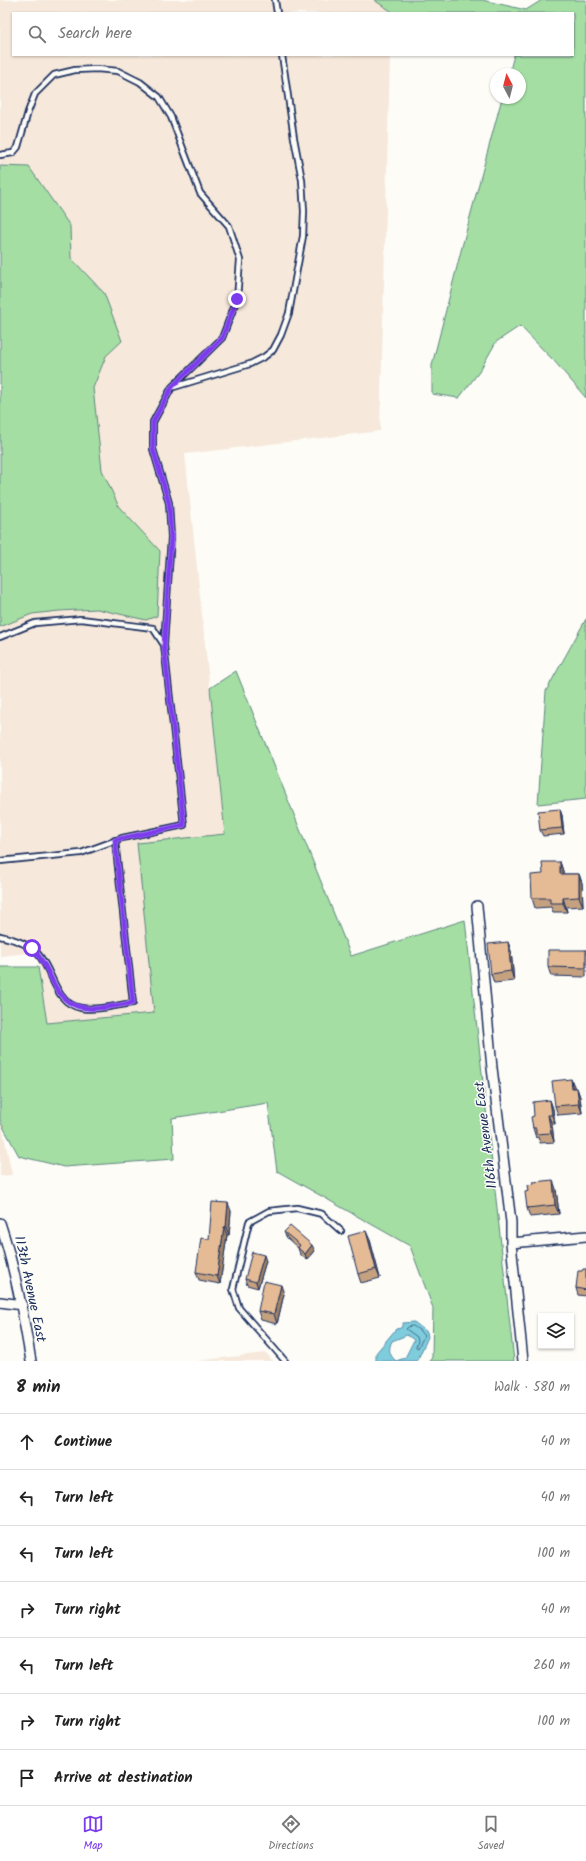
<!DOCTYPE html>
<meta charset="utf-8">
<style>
:root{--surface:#fff;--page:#f6f6f6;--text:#222;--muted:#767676;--line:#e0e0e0;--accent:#7c3aed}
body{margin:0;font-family:Kalam,sans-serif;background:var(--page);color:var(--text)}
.controls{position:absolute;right:12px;bottom:12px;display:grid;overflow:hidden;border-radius:0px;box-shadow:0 1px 3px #0004}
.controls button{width:36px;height:36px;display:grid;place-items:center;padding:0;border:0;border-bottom:1px solid var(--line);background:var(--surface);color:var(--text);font:20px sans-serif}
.compass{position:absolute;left:490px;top:68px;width:36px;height:36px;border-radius:50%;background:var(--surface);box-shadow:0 1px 3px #0004;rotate:353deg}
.stop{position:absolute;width:12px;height:12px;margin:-9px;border:3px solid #7c3aed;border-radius:50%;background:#fff}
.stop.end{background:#7c3aed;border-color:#fff;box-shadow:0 1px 4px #0008}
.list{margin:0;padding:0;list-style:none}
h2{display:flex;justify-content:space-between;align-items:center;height:52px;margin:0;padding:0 16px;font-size:17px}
h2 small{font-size:13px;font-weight:400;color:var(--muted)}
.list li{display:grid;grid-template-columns:26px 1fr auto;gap:12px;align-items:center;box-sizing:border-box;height:56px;padding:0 16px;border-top:1px solid var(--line)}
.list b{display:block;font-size:15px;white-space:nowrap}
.list em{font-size:13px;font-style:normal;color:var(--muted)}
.icon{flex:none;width:22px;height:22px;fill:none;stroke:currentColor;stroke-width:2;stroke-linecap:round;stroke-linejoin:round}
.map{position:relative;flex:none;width:586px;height:1361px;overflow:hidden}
.search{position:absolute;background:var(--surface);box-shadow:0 1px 3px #0004;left:12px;right:12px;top:12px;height:44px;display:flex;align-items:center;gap:10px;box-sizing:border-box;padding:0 14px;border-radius:0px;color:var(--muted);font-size:15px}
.sheet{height:444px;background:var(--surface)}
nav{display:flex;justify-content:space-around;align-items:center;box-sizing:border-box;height:56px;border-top:1px solid var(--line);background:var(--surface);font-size:11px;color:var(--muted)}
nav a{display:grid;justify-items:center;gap:2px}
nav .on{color:var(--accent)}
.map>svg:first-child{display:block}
.built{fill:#f6e8da}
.green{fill:#a4dea3;stroke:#608680}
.water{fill:#7eccdc;stroke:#568daa}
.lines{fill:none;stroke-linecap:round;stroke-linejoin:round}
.shore{stroke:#436e90;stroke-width:1}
.service-casing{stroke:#1b2f5e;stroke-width:8}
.minor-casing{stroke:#1b2f5e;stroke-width:12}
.service{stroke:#fdfcf7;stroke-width:4.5}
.minor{stroke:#fdfcf7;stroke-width:9}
.wall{fill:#c5a180;stroke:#1b2f5e}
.shaded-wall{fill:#a08368;stroke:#1b2f5e}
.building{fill:#e5bb95;stroke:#1b2f5e}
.route{stroke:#7c3aed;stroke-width:5}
.labels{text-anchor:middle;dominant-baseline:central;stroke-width:3;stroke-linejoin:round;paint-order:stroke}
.street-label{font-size:14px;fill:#1b2f5e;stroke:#fdfcf7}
</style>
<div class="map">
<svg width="586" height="1361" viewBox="0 0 586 1361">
<rect width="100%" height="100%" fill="#fdfcf7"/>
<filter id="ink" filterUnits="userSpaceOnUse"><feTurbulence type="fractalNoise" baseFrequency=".025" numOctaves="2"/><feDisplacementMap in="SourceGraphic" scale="8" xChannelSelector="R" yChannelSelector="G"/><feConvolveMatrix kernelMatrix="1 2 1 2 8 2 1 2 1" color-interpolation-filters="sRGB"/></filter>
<g filter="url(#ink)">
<path class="built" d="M 0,0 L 379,0 L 391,13 L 13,13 L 13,55 L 390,55 L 380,431 L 185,454 L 225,834 L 137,843 L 155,1013 L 47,1024 L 37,952 L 0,956 Z
M 0,1117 L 12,1175 L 0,1176 Z
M 266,1353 L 273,1361 L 196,1361 Z"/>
<path class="green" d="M 374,0 L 482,0 L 526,10 L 542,0 L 586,0 L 586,398 L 555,362 L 520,326 L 496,342 L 479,372 L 459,398 L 432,394 L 432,365 L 463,243 L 502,98 L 520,98 L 520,74 L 509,74 L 514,55 L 573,55 L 573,13 L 394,13 Z
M 0,166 L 29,167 L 70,226 L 71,258 L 104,293 L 122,341 L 106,356 L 93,388 L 102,470 L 119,507 L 160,551 L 157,616 L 146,620 L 97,609 L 59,611 L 32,614 L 0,627 Z
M 586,619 L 586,799 L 538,804 L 546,691 Z
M 236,671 L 351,956 L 465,920 L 514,1361 L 430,1361 L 432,1357 L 433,1308 L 410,1246 L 277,1171 L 268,1103 L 172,1118 L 174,1159 L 64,1167 L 19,1156 L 1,1123 L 0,1119 L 0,967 L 38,967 L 47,1023 L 154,1013 L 137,843 L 225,834 L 210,688 Z"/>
<path class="water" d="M 414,1322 L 427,1332 L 428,1337 L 417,1361 L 396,1361 L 405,1358 L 414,1340 L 407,1335 L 392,1341 C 388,1349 389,1355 396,1361 L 376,1361 L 376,1353 L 396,1329 L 401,1328 L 403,1323 Z"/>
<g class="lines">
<path class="shore" d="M 413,1326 L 419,1330 L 424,1336 L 418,1348 L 416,1347 L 418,1341 L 417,1337 L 406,1329 L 408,1327 Z"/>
<defs>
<path id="service" d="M 275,0 L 277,13
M 0,155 L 13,153 L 18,147 L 28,112 L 35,94 L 54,75 L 75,70 L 97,69 L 118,71 L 140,82 L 159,97 L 171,117 L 200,193 L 229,226 L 240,260 L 237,299 L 222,338 L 172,387 L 153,422 L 153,449 L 169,503 L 171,537 L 164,645
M 174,387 L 250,364 L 264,357 L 273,350 L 281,335 L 289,313 L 303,236 L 304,211 L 302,180 L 294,138 L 282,55
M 0,637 L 35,623 L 81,619 L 153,628 L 164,645 L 184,825 L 122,838 L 81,853 L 0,861
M 0,936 C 14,939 29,944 38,954 C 54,972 54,1003 81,1008 C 97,1011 117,1005 133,1003 L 115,840
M 285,1361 L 239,1308 L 233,1289 L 249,1222 L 269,1211 L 297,1208 L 322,1214 L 341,1231"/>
<path id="minor" d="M 477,906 L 492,1068 L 511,1222 L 511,1243 L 523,1361
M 0,1223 C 15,1268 23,1314 31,1361
M 511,1243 L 586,1236
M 0,1302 L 22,1305"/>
</defs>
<use href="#service" class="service-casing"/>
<use href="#minor" class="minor-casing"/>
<use href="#service" class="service"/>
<use href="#minor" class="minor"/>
</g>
<path class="wall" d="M 562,815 L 564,834 L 543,836 L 540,830 Z
M 560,862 L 563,871 L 563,874 L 579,874 L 582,883 L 583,906 L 566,907 L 567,912 L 553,912 L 551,907 L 535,908 L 532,898 L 543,874 Z
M 508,942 L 511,951 L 514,981 L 494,983 L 491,974 Z
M 586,950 L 586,977 L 551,976 L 548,967 Z
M 571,1079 L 574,1088 L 577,1088 L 580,1097 L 582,1113 L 558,1115 L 555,1106 Z
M 550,1100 L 553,1109 L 555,1124 L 552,1124 L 554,1142 L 540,1143 L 538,1137 L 536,1138 L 533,1128 L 534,1116 Z
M 556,1189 L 559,1214 L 530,1217 L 527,1208 Z
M 231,1211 L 229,1235 L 227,1235 L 220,1284 L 199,1280 L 196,1272 Z
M 284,1232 L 315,1251 L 307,1260 L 300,1254 L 298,1248 L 287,1238 Z
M 370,1240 L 380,1278 L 361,1283 L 358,1274 Z
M 266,1261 L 258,1288 L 247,1285 L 245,1279 Z
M 586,1269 L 586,1296 L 578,1295 L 576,1288 L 582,1271 Z
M 284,1294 L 277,1324 L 261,1320 L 258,1311 Z"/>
<path class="shaded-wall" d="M 560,809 L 562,815 L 564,834 L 562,828 Z
M 560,862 L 563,871 L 564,883 L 560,874 Z
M 579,874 L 582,883 L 583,906 L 579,897 Z
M 563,898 L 566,907 L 567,912 L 563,903 Z
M 508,942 L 511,951 L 514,981 L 511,971 Z
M 571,1079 L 575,1088 L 572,1088 Z
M 577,1088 L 580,1097 L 582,1113 L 579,1104 Z
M 550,1100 L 553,1109 L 555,1124 L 552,1115 Z
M 548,1115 L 552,1124 L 554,1142 L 551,1133 Z
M 553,1180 L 556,1189 L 559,1214 L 555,1205 Z
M 228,1203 L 231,1211 L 229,1235 L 226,1227 Z
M 224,1227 L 227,1235 L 220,1284 L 217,1276 Z
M 366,1231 L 370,1240 L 380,1278 L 376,1269 Z
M 312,1245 L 315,1251 L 307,1260 L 305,1254 Z
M 264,1255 L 266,1261 L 258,1288 L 256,1282 Z
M 281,1285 L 284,1294 L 277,1324 L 274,1314 Z"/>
<path class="building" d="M 560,809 L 562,828 L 540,830 L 538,811 Z
M 542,862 L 560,862 L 560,874 L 579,874 L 579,897 L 563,898 L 563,903 L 550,903 L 550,898 L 532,898 L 531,875 L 543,874 Z
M 508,942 L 511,971 L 491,974 L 488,944 Z
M 548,950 L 586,950 L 586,968 L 548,967 Z
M 571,1079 L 572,1088 L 577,1088 L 579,1104 L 555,1106 L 552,1081 Z
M 550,1100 L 552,1115 L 548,1115 L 551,1133 L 536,1134 L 536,1128 L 533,1128 L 531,1117 L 534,1116 L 533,1102 Z
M 553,1180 L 555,1205 L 527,1208 L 525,1192 L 529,1191 L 528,1185 L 534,1184 L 533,1182 Z
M 212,1202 L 228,1203 L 226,1227 L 224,1227 L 217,1276 L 196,1272 L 201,1238 L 209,1239 Z
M 290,1226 L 312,1245 L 305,1254 L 298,1248 L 300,1245 L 284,1232 Z
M 366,1231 L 376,1269 L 358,1274 L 348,1236 Z
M 252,1252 L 264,1255 L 256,1282 L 245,1279 Z
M 583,1269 L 586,1269 L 586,1290 L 576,1288 L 578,1271 L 582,1271 Z
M 264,1281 L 281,1285 L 274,1314 L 258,1311 Z"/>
</g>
<g class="lines" filter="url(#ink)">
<path class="route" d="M 32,948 C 42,958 47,969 53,982 C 71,1020 100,1007 133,1003 L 115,840 L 184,825 L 164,646 L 171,537 L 169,503 L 153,449 L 153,422 L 172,387 L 222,338 L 237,299"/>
</g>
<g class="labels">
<g class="street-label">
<text transform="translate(486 1135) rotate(-97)">116th Avenue East</text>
<text transform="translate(30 1289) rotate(78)">113th Avenue East</text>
</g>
</g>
</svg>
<div class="controls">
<button><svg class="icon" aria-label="layers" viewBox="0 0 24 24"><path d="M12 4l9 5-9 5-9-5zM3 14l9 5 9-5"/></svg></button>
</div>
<svg class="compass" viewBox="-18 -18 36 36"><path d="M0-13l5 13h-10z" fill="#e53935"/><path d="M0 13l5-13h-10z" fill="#767676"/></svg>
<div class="stop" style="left:32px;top:948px"></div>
<div class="stop end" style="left:237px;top:299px"></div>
<div class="search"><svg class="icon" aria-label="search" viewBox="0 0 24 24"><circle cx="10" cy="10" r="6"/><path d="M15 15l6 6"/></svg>Search here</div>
</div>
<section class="sheet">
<h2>8 min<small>Walk · 580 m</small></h2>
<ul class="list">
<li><svg class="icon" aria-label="ahead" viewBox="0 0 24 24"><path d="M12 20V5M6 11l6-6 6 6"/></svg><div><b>Continue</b></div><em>40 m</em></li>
<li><svg class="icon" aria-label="left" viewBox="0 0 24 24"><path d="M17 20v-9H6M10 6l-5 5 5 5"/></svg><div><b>Turn left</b></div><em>40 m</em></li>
<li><svg class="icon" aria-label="left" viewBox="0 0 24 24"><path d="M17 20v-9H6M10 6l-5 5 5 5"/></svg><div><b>Turn left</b></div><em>100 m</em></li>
<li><svg class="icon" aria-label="right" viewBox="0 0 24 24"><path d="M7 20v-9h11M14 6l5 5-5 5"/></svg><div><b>Turn right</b></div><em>40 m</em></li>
<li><svg class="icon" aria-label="left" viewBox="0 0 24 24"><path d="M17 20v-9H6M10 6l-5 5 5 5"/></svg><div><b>Turn left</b></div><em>260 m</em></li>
<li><svg class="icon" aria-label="right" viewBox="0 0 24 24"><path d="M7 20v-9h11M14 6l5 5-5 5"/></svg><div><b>Turn right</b></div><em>100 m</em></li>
<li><svg class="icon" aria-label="arrive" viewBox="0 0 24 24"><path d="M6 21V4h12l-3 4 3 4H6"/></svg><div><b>Arrive at destination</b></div></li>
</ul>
</section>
<nav>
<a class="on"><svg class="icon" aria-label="map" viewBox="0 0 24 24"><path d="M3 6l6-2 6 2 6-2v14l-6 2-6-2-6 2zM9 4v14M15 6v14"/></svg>Map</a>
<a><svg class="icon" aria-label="directions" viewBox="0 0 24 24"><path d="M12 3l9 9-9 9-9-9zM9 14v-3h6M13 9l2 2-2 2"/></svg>Directions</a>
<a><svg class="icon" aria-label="saved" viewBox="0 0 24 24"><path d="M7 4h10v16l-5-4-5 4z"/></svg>Saved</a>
</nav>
